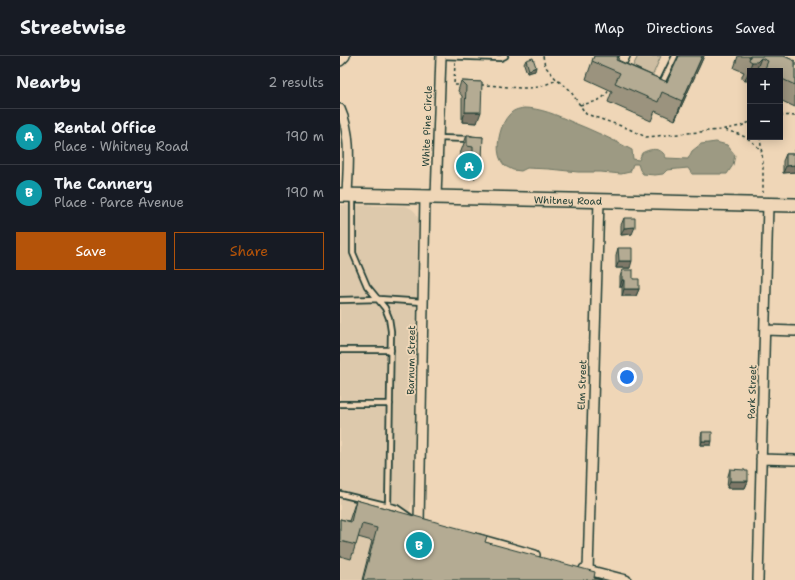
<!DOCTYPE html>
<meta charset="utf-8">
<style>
:root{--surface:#171b24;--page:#20242c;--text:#f1f3f6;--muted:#9ea1a6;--line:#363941;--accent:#b45309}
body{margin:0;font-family:"Shantell Sans",sans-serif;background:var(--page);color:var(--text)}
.controls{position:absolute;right:12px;top:12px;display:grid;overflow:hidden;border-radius:0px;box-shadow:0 2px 10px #0003}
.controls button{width:36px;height:36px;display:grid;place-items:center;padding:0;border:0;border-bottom:1px solid var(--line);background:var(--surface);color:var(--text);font:20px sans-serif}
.you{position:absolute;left:287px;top:321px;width:14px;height:14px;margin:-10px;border:3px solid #fff;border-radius:50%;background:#1a73e8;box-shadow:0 0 0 6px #1a73e833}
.badge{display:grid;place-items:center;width:26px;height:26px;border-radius:50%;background:var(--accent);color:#fff;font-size:13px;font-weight:700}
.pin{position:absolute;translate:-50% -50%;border:2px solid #fff;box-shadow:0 1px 4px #0006}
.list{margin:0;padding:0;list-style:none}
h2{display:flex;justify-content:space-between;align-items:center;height:52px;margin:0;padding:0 16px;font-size:17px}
h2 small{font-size:13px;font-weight:400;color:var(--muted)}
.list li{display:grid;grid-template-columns:26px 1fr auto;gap:12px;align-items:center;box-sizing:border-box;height:56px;padding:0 16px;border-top:1px solid var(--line)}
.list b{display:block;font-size:15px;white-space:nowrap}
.list p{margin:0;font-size:13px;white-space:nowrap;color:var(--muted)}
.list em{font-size:13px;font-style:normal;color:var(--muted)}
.actions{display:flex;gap:8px;padding:12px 16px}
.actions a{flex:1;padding:9px 0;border:1px solid var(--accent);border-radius:0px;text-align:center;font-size:14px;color:var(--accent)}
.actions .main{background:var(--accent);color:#fff}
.map{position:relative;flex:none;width:455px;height:524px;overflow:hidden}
header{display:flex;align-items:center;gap:24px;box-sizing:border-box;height:56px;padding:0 20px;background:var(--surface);border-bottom:1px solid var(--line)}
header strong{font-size:19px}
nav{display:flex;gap:22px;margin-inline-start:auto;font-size:14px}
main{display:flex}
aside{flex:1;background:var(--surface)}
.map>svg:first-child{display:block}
.built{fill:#ddc9ac}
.green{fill:#cdbda2;stroke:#767d6b}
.water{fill:#9d9a83;stroke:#6b7563}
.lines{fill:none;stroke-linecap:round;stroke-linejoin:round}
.service-casing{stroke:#1f3d34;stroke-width:8}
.minor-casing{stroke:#1f3d34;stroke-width:12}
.secondary-casing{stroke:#1f3d34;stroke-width:16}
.path{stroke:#1f3d34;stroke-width:1.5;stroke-dasharray:3 3;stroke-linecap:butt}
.service{stroke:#efd6b7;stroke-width:4.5}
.minor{stroke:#efd6b7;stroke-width:9}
.secondary{stroke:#efd6b7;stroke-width:13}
.wall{fill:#9b937e;stroke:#1f3d34}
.shaded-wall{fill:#7e7867;stroke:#1f3d34}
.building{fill:#b4ab93;stroke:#1f3d34}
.labels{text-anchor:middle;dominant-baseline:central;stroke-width:3.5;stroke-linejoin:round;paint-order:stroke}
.street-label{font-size:10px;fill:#1f3d34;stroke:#efd6b7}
</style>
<header>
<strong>Streetwise</strong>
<nav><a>Map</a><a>Directions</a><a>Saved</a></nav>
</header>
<main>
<aside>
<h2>Nearby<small>2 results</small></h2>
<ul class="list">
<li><span class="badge" style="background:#0f9aa8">A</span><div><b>Rental Office</b><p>Place · Whitney Road</p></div><em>190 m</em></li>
<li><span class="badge" style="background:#0f9aa8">B</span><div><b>The Cannery</b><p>Place · Parce Avenue</p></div><em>190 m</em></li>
</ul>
<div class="actions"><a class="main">Save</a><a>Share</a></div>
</aside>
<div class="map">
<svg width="455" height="524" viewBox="0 0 455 524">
<rect width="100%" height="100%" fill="#efd6b7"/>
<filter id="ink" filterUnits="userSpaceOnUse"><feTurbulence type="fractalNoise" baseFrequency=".025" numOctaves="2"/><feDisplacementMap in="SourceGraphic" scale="8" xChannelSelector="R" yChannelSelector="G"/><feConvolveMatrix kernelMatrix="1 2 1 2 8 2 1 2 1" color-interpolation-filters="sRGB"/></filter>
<g filter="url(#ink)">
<path class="built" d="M 0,149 L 66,150 L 72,153 L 76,157 L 78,163 L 74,438 L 66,468 L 271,524 L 0,524 Z"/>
<path class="green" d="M 298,0 L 321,0 L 311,23 L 291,14 Z"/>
<path class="water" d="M 184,52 C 200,52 217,59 232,66 C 252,74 272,83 292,94 L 293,103 L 299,104 L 302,97 C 311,92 322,91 326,102 L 348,103 L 352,95 L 361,88 L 376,86 L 387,89 L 395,99 L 393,109 L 387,118 L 352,118 L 348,112 L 327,114 L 323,118 L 315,119 L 303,118 L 300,114 L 298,108 L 293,108 L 290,116 L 281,118 L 261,116 L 238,116 L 209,113 L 187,112 L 181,115 L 173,114 L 165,110 C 162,107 160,103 159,99 C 156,87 161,67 169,59 C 173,54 178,53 184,52 Z"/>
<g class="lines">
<defs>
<path id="service" d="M 101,0 L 161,2 L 165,0
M 321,29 L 335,0
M 97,82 L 130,83
M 13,141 L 13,197 L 27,230 L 45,252 L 49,262 L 51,275 L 48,450
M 0,244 L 39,243 L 83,246
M 0,294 L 51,294
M 0,348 L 50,348
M 0,438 L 57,452 L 70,461"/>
<path id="minor" d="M 0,5 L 5,0
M 280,10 L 285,0
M 0,53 C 12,80 8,111 7,139
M 85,141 L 79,467 L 86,469
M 96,141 L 101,0
M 425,274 L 455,275
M 421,403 L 455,404
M 135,482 L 195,499
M 244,513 L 286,524
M 248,514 L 259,145
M 418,524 L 428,149"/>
<g id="secondary">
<path id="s1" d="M 0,139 L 455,149"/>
</g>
</defs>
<use href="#service" class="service-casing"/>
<use href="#minor" class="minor-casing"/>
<use href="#secondary" class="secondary-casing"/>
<path class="path" d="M 203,0 L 205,10 L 217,24 L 229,33 L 246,58 L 287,72 L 306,81 L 380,74 L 401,70 L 410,66
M 115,6 L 114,29 L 121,29
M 141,29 C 161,29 183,35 202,30 C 207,28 212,26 217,24
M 240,49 C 253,46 262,46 269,34
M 440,59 L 455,60
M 385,74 C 402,79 410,81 422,96
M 420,81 L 423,107 L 423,137"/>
<use href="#service" class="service"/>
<use href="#minor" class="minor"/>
<use href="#secondary" class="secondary"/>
</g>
<path class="wall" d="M 254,0 L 279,0 L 278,4 L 327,26 L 364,0 L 335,64 L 315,55 L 311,65 L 268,46 L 272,35 L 246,23 Z
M 398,0 L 444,0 L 455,5 L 455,51 L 440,44 L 440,15 L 410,15 L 405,25 L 402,23 L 402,20 L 404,16 L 394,12 Z
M 186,4 L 195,15 L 187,17 L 184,8 Z
M 121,25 L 142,26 L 137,67 L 122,66 L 122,40 L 118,35 Z
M 127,79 L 130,80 L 143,81 L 135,122 L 126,122 L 126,110 L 121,109 L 120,98 Z
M 455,94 L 455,116 L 443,117 L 443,105 L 446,98 L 454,98 Z
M 284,162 L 292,178 L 281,179 L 281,169 Z
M 278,192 L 290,212 L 276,212 L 276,199 Z
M 282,214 L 293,223 L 299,233 L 296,240 L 282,240 L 282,231 L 280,231 L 280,221 Z
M 362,376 L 371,389 L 361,389 L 361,380 Z
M 390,413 L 408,425 L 405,432 L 387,432 L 388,420 Z
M 16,444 L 145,486 L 262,524 L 22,524 L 32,485 L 18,481 L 11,503 L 0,500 L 0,463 L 9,465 Z"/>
<path class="shaded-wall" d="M 362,0 L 364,0 L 335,64 L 342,45 Z
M 421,2 L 416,15 L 410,15 L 410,25 L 405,25 L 412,6 Z
M 196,11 L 195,15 L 187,17 L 189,14 Z
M 125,56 L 141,56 L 137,67 L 122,66 Z
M 133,103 L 142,103 L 135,122 L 126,122 Z
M 455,109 L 455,116 L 443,117 L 446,110 Z
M 295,171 L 292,178 L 281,179 L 284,172 Z
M 279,205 L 292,205 L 290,212 L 276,212 Z
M 282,224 L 284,224 L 282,231 L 280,231 Z
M 284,233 L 299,233 L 296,240 L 282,240 Z
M 362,385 L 372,385 L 371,389 L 361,389 Z
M 390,425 L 408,425 L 405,432 L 387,432 Z"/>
<path class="building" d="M 254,0 L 278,0 L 276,4 L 327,26 L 339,0 L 362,0 L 342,45 L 322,36 L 318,46 L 275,27 L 280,17 L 252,5 Z
M 410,0 L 444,0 L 455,5 L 455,29 L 440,22 L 440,15 L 424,15 L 428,5 L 421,2 L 417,6 L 412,6 L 409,4 Z
M 193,2 L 196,11 L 189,14 L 186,4 Z
M 121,25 L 142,26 L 141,56 L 125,56 L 126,30 Z
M 127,79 L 130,79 L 130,80 L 143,81 L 142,103 L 133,103 L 133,91 L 127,90 Z
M 446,98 L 455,98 L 455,109 L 446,110 Z
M 284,162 L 295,162 L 295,171 L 284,172 Z
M 278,192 L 292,192 L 292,205 L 279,205 Z
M 282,214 L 293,214 L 293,223 L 299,223 L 299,233 L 284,233 L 284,224 L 282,224 Z
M 362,376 L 372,376 L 372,385 L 362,385 Z
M 390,413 L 405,414 L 405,415 L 408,415 L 408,425 L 390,425 Z
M 16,444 L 147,480 L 145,486 L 255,516 L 254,522 L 262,524 L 23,524 L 37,472 L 22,468 L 16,489 L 0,485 L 0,463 L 11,466 Z"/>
</g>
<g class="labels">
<g class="street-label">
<text transform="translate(87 70) rotate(-88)">White Pine Circle</text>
<text stroke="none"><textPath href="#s1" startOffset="228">Whitney Road</textPath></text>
<text transform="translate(71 304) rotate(-89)">Barnum Street</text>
<text transform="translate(242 329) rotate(-88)">Elm Street</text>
<text transform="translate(412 336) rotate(-88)">Park Street</text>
</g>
</g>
</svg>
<div class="controls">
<button>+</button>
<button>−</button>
</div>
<div class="you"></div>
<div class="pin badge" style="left:129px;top:110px;background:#0f9aa8">A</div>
<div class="pin badge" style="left:79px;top:489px;background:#0f9aa8">B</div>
</div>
</main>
